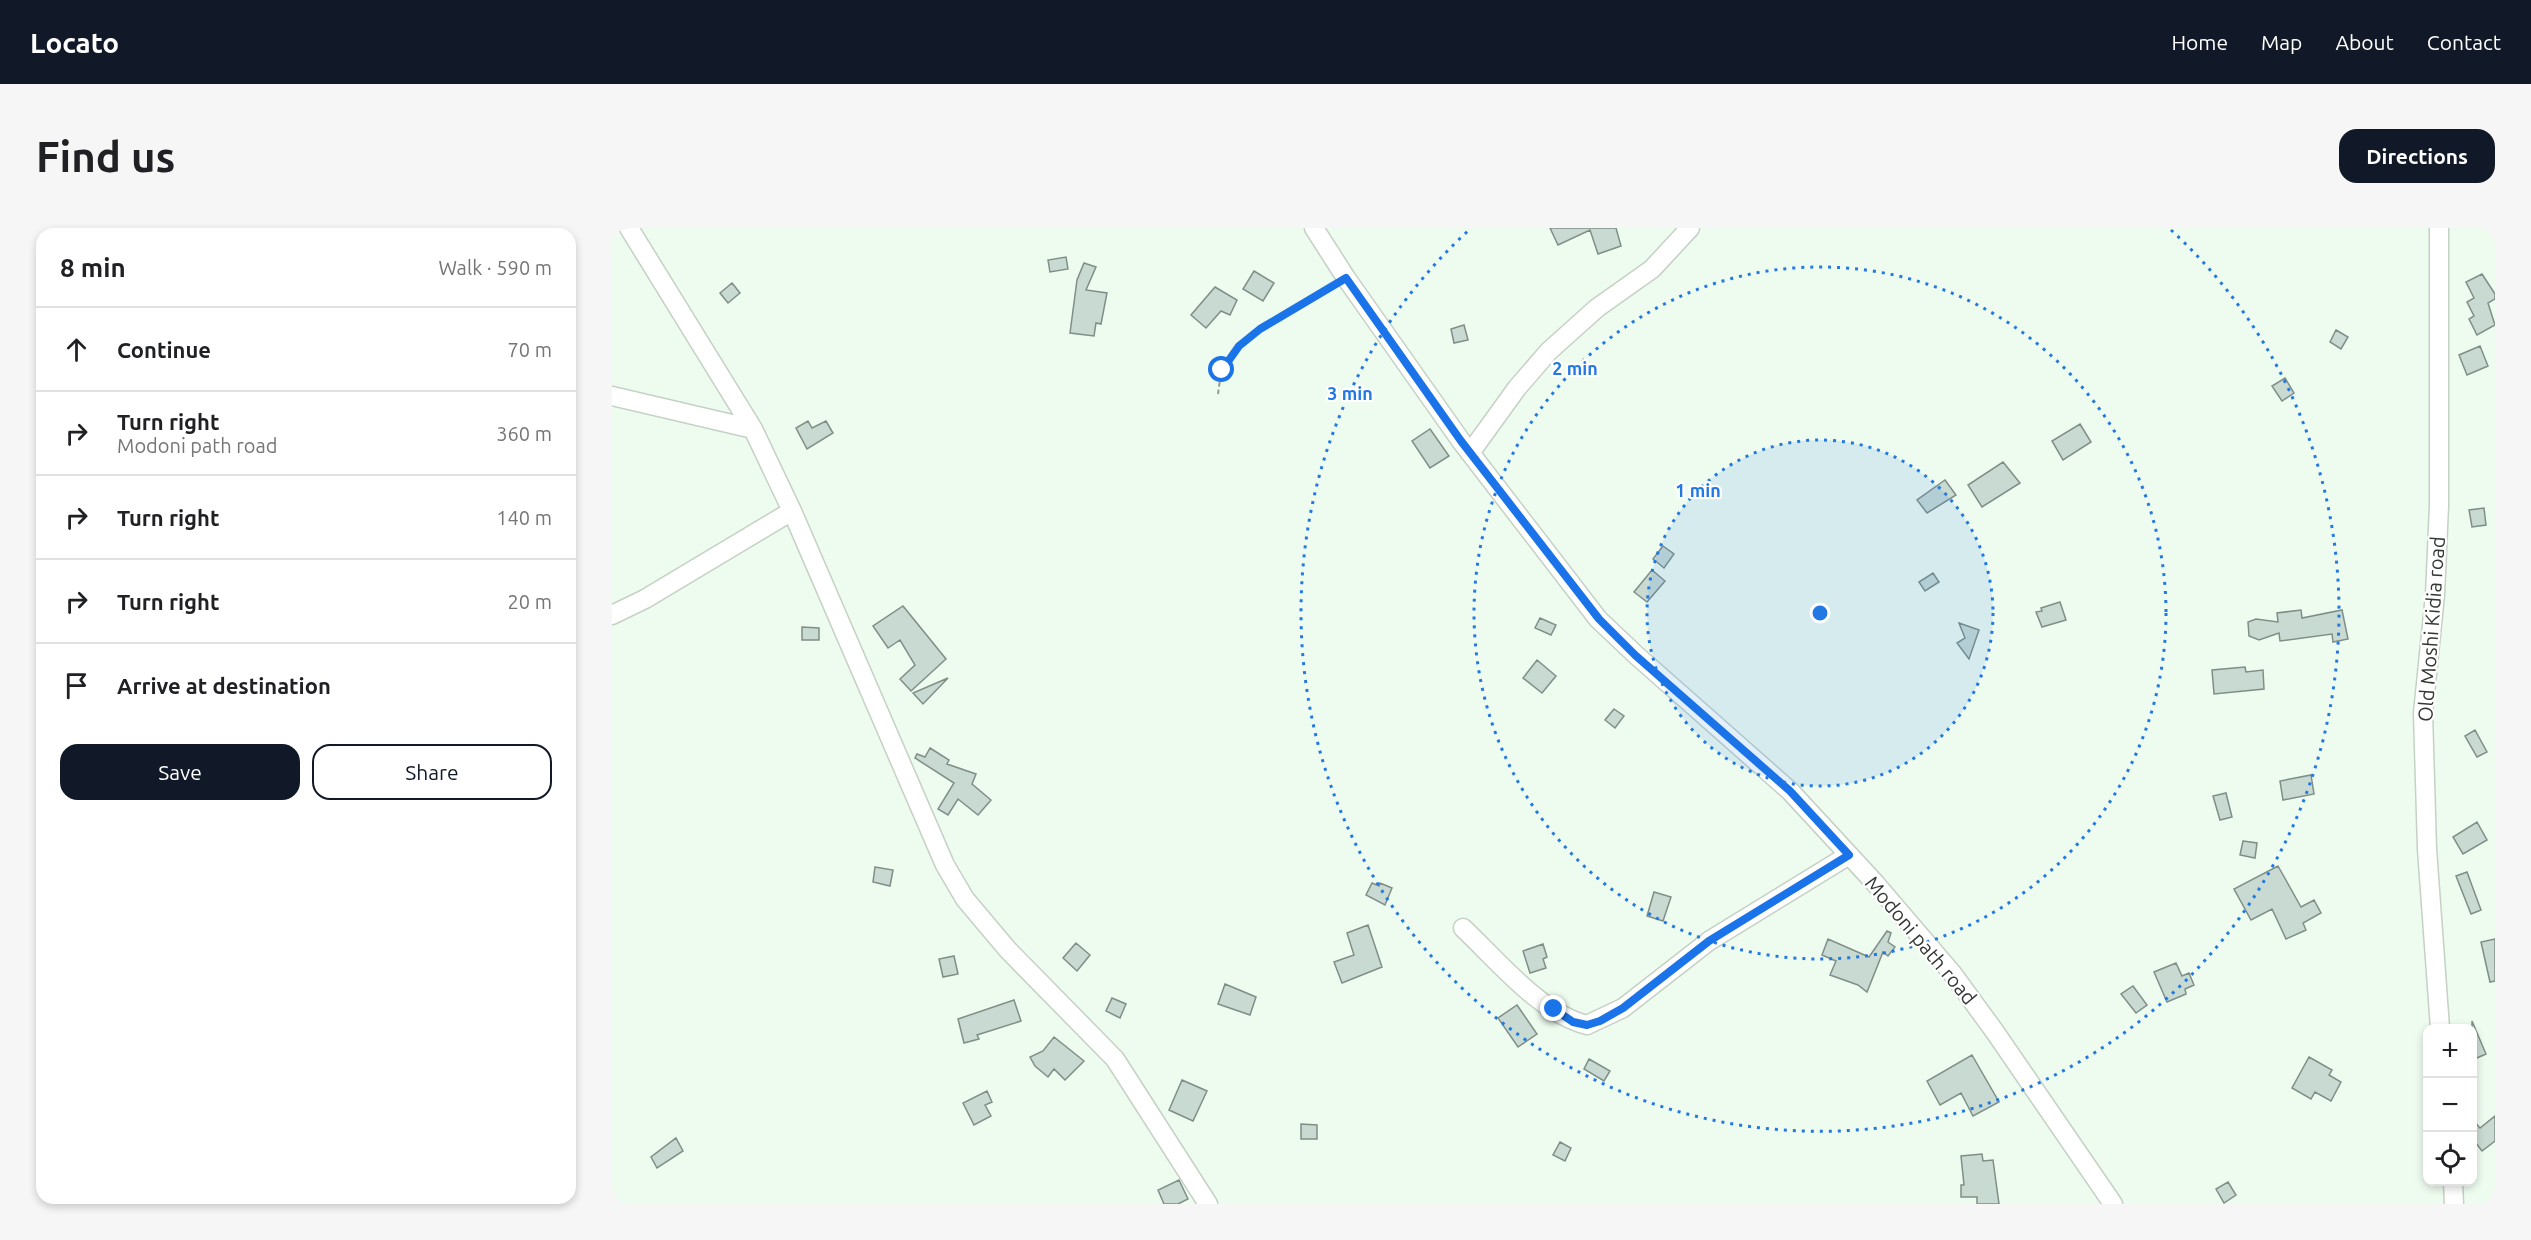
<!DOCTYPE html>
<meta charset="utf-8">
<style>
:root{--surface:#fff;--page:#f6f6f6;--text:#202124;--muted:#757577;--line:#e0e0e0;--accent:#111827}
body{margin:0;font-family:Ubuntu,sans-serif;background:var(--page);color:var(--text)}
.controls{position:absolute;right:18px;bottom:18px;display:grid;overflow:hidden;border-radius:12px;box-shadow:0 3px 9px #0003}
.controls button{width:54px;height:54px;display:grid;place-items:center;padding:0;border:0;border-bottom:2px solid var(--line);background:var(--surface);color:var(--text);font:30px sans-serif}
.stop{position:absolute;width:18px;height:18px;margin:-14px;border:4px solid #1a73e8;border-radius:50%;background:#fff}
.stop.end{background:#1a73e8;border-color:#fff;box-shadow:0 2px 6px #0008}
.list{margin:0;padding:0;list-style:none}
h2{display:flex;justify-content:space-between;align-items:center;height:78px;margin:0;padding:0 24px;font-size:26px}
h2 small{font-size:20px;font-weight:400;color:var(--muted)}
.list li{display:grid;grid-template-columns:39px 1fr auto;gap:18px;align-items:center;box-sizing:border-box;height:84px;padding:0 24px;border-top:2px solid var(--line)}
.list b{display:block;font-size:22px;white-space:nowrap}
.list p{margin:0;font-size:20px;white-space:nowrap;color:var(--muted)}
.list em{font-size:20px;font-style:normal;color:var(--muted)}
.actions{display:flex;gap:12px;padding:18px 24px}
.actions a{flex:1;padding:14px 0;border:2px solid var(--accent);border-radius:18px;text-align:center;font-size:21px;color:var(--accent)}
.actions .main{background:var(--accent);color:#fff}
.icon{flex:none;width:33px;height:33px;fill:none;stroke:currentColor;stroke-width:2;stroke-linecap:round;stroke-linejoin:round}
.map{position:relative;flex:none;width:1883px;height:976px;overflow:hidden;border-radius:18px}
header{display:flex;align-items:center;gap:36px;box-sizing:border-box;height:84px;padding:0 30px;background:var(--accent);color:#fff}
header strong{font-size:28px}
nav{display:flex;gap:33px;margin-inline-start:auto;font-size:21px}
.intro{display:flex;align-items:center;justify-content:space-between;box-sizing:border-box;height:144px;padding:0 36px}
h1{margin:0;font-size:42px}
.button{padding:15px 27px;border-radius:18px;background:var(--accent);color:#fff;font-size:21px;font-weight:700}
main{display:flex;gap:36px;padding:0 36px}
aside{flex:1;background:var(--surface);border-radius:18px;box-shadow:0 3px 9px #0003}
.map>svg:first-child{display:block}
.building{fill:#c8dad2;stroke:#7f8f88;stroke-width:1.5}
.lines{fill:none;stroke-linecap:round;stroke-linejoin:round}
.minor-casing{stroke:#c5d1c5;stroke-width:21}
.path{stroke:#919a92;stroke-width:2;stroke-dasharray:4.5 3;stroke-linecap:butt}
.minor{stroke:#fff;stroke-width:18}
.route{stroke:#1a73e8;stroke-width:8}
.ring{fill:none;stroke:#2379e3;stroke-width:3;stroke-dasharray:3 6}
.labels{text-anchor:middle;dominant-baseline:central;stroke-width:4.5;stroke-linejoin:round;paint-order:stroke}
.street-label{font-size:20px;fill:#333833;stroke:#fff}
.centre{fill:#2379e3;stroke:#fff;stroke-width:3}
.ring-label{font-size:18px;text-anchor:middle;font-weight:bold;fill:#2379e3;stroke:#fff;stroke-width:4.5;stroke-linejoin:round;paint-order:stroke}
</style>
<header>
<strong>Locato</strong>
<nav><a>Home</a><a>Map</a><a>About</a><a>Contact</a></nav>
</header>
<div class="intro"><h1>Find us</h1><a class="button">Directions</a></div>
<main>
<aside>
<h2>8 min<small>Walk · 590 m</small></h2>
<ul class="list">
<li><svg class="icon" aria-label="ahead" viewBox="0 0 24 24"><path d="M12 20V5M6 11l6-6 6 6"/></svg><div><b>Continue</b></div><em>70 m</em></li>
<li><svg class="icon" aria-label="right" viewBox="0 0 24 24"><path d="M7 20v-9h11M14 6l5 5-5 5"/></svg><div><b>Turn right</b><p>Modoni path road</p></div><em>360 m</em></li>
<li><svg class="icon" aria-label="right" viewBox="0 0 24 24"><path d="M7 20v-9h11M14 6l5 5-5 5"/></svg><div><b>Turn right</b></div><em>140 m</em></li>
<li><svg class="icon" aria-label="right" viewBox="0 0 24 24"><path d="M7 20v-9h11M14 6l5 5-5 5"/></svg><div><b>Turn right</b></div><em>20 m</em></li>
<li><svg class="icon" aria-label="arrive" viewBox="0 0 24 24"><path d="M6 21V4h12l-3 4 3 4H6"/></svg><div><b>Arrive at destination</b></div></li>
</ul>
<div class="actions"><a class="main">Save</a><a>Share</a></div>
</aside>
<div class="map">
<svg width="1883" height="976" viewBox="0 0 1883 976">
<rect width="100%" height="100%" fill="#eefbef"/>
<path class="building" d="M 938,0 L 1004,0 L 1009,18 L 986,26 L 978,2 L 946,17 Z
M 454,29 L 456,41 L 438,44 L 436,32 Z
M 472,35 L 484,39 L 474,62 L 495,65 L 489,96 L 484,95 L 482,108 L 458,105 L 465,52 Z
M 642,43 L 662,55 L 651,73 L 631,61 Z
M 1870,46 L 1883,66 L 1883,71 L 1876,75 L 1883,97 L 1865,107 L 1857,91 L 1862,88 L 1855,74 L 1862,70 L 1854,54 Z
M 120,55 L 128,65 L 116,75 L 108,65 Z
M 603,59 L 625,72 L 618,87 L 609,83 L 594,100 L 579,87 Z
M 852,97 L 856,112 L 842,115 L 839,101 Z
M 1724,102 L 1736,109 L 1729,121 L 1718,114 Z
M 1868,118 L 1876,138 L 1855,147 L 1847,127 Z
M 1673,150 L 1682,165 L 1670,173 L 1660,158 Z
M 196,193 L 200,200 L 214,193 L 221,205 L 195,221 L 184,200 Z
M 1468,196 L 1479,214 L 1451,232 L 1440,213 Z
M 818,201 L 837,228 L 818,240 L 800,213 Z
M 1391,234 L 1408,255 L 1370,279 L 1356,257 Z
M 1333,252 L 1344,267 L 1315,285 L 1305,272 Z
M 1872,280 L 1874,297 L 1860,299 L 1857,282 Z
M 1051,318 L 1062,326 L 1052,340 L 1041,331 Z
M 1040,342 L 1053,353 L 1035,374 L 1022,364 Z
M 1321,345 L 1327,354 L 1313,363 L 1307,354 Z
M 1448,374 L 1454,392 L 1430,399 L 1424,384 L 1430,383 L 1429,380 Z
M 291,378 L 334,431 L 299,463 L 288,451 L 303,437 L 288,412 L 276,420 L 261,398 Z
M 1689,382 L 1690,390 L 1730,382 L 1736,411 L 1721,414 L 1720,406 L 1668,413 L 1667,405 L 1647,412 L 1637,408 L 1636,394 L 1644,391 L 1666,394 L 1665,385 Z
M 928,390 L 944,397 L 939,407 L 923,400 Z
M 1347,395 L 1367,402 L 1357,431 L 1345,415 L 1353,410 Z
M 190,399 L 207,400 L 207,412 L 190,412 Z
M 925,432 L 944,448 L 930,465 L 911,450 Z
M 1633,439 L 1634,444 L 1651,442 L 1652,461 L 1602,466 L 1600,442 Z
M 336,450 L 311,476 L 301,465 Z
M 1002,481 L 1012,488 L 1003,500 L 993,492 Z
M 1863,502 L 1875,524 L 1865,529 L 1853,508 Z
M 318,520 L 337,532 L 335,536 L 364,546 L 360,556 L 379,572 L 366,587 L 346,571 L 336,587 L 326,581 L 342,555 L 303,530 L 305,526 L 313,529 Z
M 1699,547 L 1702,566 L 1671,572 L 1668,553 Z
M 1614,565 L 1620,589 L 1608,592 L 1601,568 Z
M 1865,594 L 1875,612 L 1851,626 L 1841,609 Z
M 1631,613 L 1645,615 L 1643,630 L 1628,627 Z
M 1666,638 L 1689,679 L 1702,672 L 1709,685 L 1691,695 L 1694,702 L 1674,711 L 1660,681 L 1639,692 L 1622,661 Z
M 263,639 L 281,642 L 278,658 L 261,654 Z
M 1855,644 L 1869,682 L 1859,686 L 1844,648 Z
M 760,655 L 767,658 L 768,655 L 780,660 L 773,677 L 754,667 Z
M 1042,664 L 1059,669 L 1051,693 L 1035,688 Z
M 756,697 L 770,739 L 730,755 L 722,734 L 742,727 L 735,705 Z
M 1275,703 L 1279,705 L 1276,714 L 1283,719 L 1276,728 L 1271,724 L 1255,764 L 1246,757 L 1218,747 L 1224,733 L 1210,727 L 1216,711 L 1257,729 Z
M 1883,711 L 1883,753 L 1878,754 L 1869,714 Z
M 464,715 L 478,727 L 465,743 L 451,730 Z
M 931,716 L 935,729 L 931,731 L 934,740 L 918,745 L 911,723 Z
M 342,728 L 346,746 L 331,749 L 327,731 Z
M 1564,735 L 1570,748 L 1577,745 L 1582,757 L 1573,761 L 1574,766 L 1555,774 L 1542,744 Z
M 613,756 L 644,769 L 638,787 L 606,776 Z
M 1521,758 L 1535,777 L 1524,785 L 1509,766 Z
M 500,770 L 514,776 L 508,790 L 494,783 Z
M 402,772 L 409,793 L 365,807 L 367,811 L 352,815 L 346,791 Z
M 905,777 L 925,806 L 906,819 L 886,790 Z
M 1860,793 L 1874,826 L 1860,832 Z
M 442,809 L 472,833 L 453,852 L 442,841 L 436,849 L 423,838 L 418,829 L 431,823 Z
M 1360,827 L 1387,874 L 1361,888 L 1349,865 L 1328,877 L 1315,853 Z
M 1697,829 L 1720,842 L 1717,847 L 1729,854 L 1719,873 L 1703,864 L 1699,871 L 1680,860 Z
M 977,831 L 998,843 L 992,853 L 972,841 Z
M 570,852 L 595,863 L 581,893 L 557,882 Z
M 375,863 L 380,874 L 373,877 L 379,888 L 362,897 L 351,875 Z
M 1883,888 L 1883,913 L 1870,923 L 1860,910 L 1860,891 L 1868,900 Z
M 689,896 L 705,897 L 705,911 L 689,911 Z
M 64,910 L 71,923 L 45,940 L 39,929 Z
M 948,914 L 959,920 L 953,933 L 941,927 Z
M 1370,926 L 1371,933 L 1381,932 L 1387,976 L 1365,976 L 1365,969 L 1349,969 L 1349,957 L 1352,957 L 1349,928 Z
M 567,952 L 576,971 L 566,976 L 552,976 L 546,962 Z
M 1616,954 L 1624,967 L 1612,975 L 1604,961 Z"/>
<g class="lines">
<defs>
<path id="minor" d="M 17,0 L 141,201 L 180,283 L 333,637 L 353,671 L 396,722 L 503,831 L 596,976
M 702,0 L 734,50 L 849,213 L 986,391 L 1024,427 L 1178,563 L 1263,655 L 1340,745 L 1383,804 L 1501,976
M 1827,0 L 1827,278 L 1823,367 L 1811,485 L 1815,621 L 1828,800
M 0,168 L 141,201
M 858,225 L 905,160 L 937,123 L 985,80 L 1040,41 L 1078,0
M 0,387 L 33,371 L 180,283
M 851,700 C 886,733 928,785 975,797 L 1011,780 L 1097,713 L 1237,627
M 1841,954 L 1842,976"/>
</defs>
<use href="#minor" class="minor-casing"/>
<path class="path" d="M 606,166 C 607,159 608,150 610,143 C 625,104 688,79 722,58"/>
<use href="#minor" class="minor"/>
</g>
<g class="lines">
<path class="route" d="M 610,142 L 627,118 L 648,101 L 734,50 L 849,213 L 987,391 L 1023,427 L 1178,563 L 1237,627 L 1097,713 L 1011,780 L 988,793 L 975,797 L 961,794 L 942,781"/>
</g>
<circle cx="1208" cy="385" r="173" fill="#2379e3" fill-opacity=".12"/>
<g class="ring">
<circle cx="1208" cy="385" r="173"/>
<circle cx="1208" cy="385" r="346"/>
<path d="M1559 2A519 519 0 1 1 857 2"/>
</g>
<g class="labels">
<g class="street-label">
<text transform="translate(1819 401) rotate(-86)">Old Moshi Kidia road</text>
<text transform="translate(1309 712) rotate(50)">Modoni path road</text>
</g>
</g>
<circle cx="1208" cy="385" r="9" class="centre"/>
<g class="ring-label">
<text x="963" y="147">2 min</text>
<text x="738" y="172">3 min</text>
<text x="1086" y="269">1 min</text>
</g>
</svg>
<div class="controls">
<button>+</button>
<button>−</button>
<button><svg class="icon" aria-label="locate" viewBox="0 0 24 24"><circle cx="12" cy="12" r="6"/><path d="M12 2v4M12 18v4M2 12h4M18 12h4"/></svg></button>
</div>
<div class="stop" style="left:610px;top:142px"></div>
<div class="stop end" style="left:942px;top:781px"></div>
</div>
</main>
